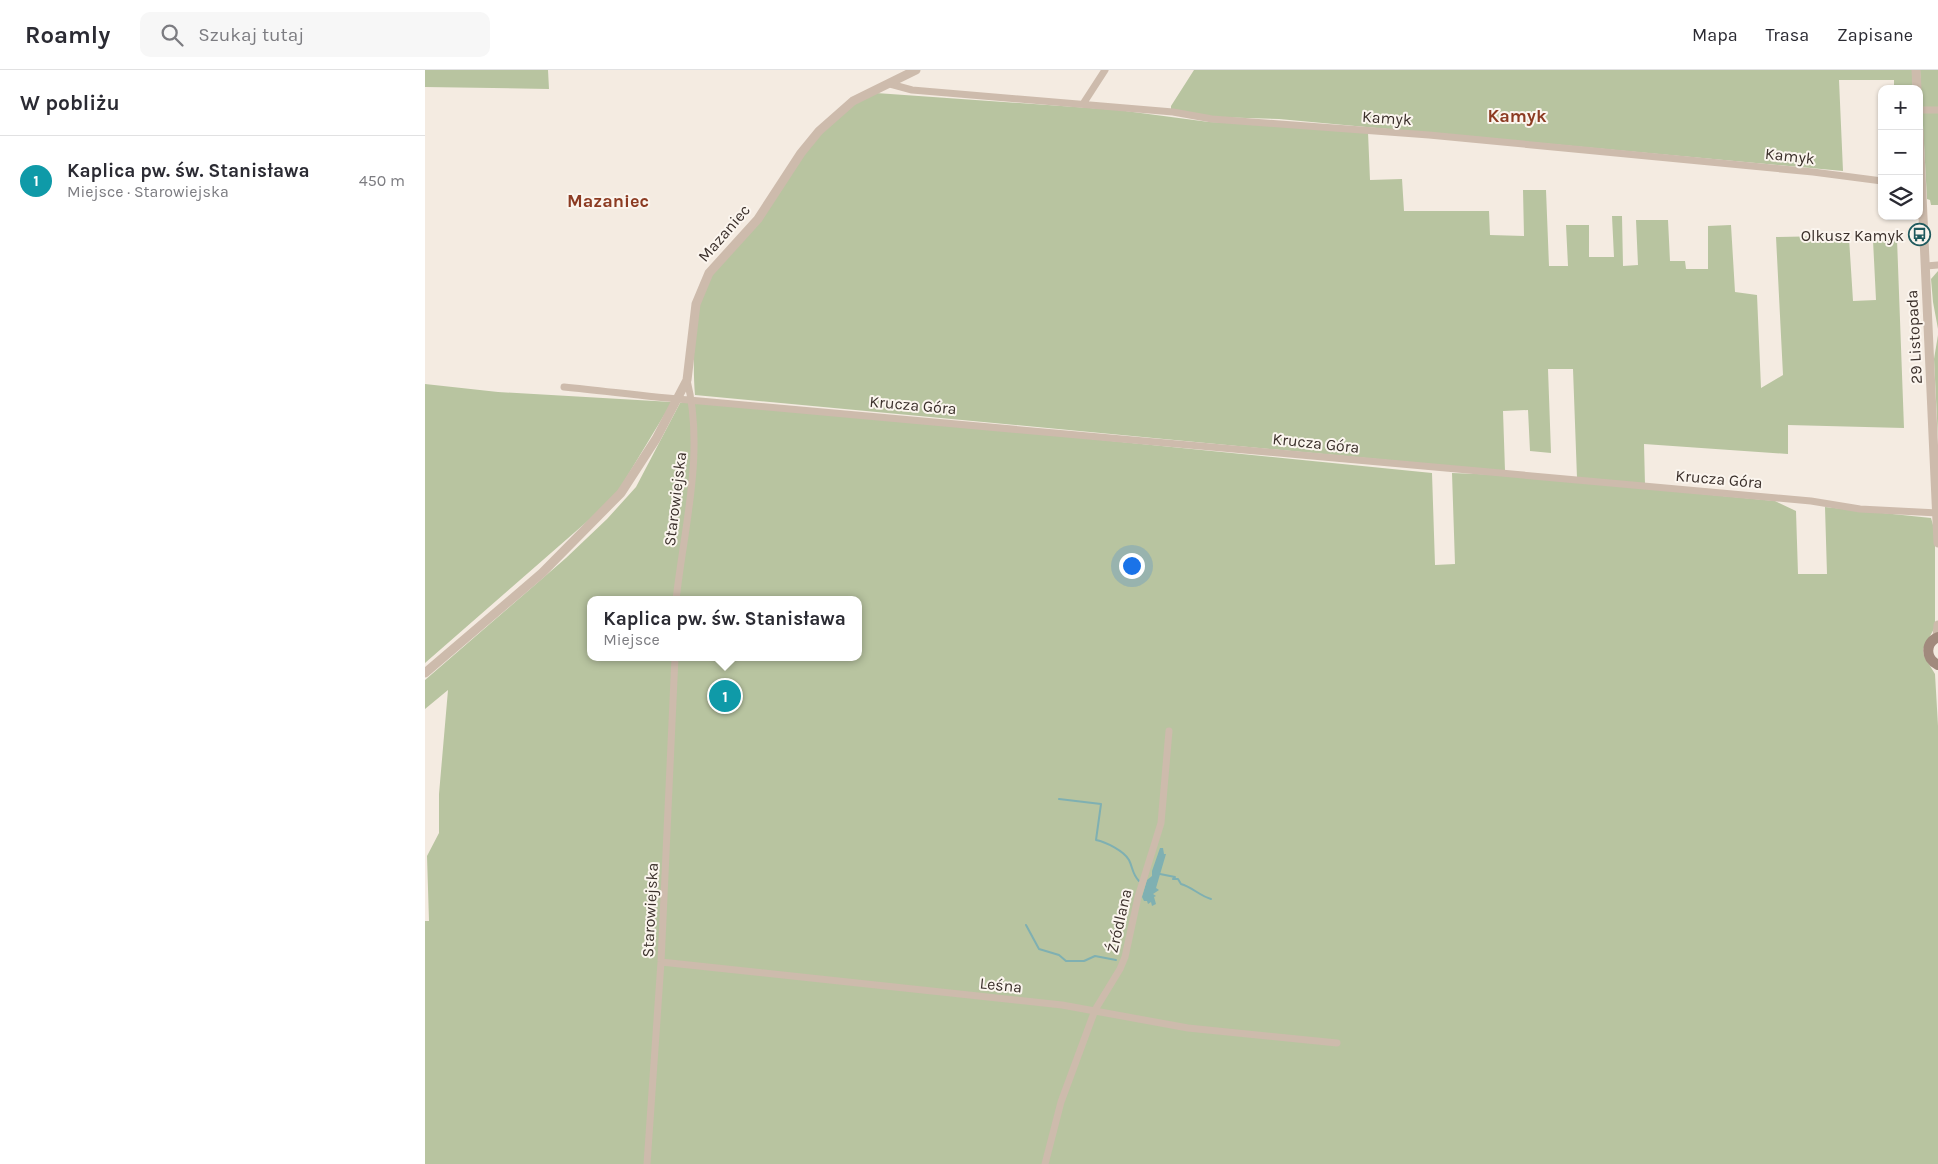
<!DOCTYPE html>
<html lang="pl">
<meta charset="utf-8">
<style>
:root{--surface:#fff;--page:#f7f7f7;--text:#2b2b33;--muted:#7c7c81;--line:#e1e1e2;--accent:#db2777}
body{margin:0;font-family:Karla,sans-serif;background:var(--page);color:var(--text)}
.controls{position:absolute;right:15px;top:15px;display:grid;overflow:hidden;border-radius:10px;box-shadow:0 1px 4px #0004}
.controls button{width:45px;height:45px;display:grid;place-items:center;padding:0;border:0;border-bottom:1px solid var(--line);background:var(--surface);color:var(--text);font:25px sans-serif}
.you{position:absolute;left:706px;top:495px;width:18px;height:18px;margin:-12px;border:4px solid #fff;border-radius:50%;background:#1a73e8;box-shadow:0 0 0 8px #1a73e833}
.badge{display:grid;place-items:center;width:32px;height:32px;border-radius:50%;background:var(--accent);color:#fff;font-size:16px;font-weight:700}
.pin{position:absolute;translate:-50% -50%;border:2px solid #fff;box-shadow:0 1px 5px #0006}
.popup{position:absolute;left:162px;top:526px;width:275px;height:65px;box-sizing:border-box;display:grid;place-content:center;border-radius:10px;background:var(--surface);filter:drop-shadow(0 1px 4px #0005);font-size:16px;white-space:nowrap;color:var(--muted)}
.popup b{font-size:19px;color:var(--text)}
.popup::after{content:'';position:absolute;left:50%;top:100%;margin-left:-10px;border:10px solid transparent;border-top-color:var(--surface)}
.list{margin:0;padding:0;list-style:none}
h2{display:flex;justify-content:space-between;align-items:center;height:65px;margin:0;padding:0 20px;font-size:21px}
h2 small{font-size:16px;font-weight:400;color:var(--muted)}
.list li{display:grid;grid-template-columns:32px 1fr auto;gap:15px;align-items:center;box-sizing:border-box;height:90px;padding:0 20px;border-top:1px solid var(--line)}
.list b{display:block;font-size:19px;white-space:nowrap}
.list p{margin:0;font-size:16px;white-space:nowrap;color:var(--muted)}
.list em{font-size:16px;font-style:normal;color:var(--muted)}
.icon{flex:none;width:28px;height:28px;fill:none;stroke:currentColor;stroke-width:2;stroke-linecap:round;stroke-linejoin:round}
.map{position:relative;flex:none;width:1513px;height:1094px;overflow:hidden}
header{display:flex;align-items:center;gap:30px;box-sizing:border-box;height:70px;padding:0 25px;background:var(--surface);border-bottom:1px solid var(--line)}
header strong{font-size:24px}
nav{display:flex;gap:28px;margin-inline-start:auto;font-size:18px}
.search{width:350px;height:45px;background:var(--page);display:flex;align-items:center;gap:12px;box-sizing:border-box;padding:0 18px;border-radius:10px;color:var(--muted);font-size:19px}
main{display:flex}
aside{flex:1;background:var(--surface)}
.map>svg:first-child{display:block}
.green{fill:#b8c4a0;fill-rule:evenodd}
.water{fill:#7fb0b2}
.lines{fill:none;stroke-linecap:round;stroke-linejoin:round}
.stream{stroke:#7fb0b2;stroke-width:2}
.minor{stroke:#cdbbac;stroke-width:7}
.tertiary{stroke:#cdbbac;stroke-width:9}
.secondary{stroke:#a18a7d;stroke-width:10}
.labels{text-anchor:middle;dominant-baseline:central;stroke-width:4;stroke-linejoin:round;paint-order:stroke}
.street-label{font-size:16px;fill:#3b302b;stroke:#fbf5ee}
.poi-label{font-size:16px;fill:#3b302b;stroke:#fbf5ee;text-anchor:end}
.neighbourhood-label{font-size:18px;font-weight:bold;fill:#8c3b22;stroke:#fbf5ee}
</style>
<header>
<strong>Roamly</strong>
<div class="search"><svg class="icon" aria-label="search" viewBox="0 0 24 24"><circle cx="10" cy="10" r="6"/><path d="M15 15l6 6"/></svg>Szukaj tutaj</div>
<nav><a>Mapa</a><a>Trasa</a><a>Zapisane</a></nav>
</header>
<main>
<aside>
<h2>W pobliżu<small></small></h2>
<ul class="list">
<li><span class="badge" style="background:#0f9aa8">1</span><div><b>Kaplica pw. św. Stanisława</b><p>Miejsce · Starowiejska</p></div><em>450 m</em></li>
</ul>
</aside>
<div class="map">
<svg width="1513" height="1094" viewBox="0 0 1513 1094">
<rect width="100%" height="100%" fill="#f4ebe1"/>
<path class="green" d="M 0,0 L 123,0 L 124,19 L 0,17 Z
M 769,0 L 1487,0 L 1488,19 L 1469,19 L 1469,10 L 1414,10 L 1418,101 L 854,49 L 788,47 L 746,40 L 746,36 Z
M 1495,0 L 1513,0 L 1513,135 L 1506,135 L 1505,130 L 1502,129 Z
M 451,23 L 693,40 L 784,52 L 849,54 L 943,62 L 945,110 L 977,109 L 979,141 L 1064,141 L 1065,165 L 1099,166 L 1098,120 L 1121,120 L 1124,196 L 1143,196 L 1141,155 L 1164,155 L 1164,187 L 1189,187 L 1187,146 L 1197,146 L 1198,196 L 1213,195 L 1211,150 L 1243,150 L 1245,191 L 1260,191 L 1261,199 L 1283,199 L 1283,156 L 1306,155 L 1310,222 L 1332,225 L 1336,318 L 1358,305 L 1351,167 L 1402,166 L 1403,169 L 1424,168 L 1428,231 L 1451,230 L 1448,170 L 1472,169 L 1479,358 L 1363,355 L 1363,384 L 1219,374 L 1220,415 L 1152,408 L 1148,299 L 1123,299 L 1126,383 L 1105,381 L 1103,340 L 1078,341 L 1080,401 L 270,325 C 267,290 269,235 286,203 C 296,185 313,168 326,152 C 362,106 396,47 451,23 Z
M 1513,201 L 1513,259 L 1508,232 L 1506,209 Z
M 1513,265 L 1513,368 L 1509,289 Z
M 0,314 L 73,322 L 247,332 L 189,428 L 0,593 Z
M 284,331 L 1007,403 L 1010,495 L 1030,494 L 1027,403 L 1077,405 L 1350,431 L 1371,441 L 1373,504 L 1402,504 L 1400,437 L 1506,448 L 1510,462 L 1510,557 L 1498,579 L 1499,586 L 1510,604 L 1513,656 L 1513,1094 L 0,1094 L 0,851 L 4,851 L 2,786 L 14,763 L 14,724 L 23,620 L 0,639 L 0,610 L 141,488 L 182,449 L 211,417 L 255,333 ZM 166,530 L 434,530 L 434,587 L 166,587 Z"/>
<path class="water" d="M 735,778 L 738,778 L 739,784 L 741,784 L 731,818 L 734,820 L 728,824 L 731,826 L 729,827 L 731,834 L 727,836 L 726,832 L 723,834 L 722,831 L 719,831 L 717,827 L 722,810 L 727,806 L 727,801 Z"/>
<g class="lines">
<path class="stream" d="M 634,729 L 676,734 L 671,770 C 681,772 699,781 704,790 C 708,798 707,804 714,811
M 735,804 L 750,807 L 748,809 L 753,809 L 756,814 C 767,817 775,826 786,829
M 601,855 L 614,879 L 634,885 L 641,891 L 659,891 L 670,886 L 691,890"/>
<path class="minor" d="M 465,14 L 487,20 L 748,42 L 787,49 L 1004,65 L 1388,102 L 1457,111
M 658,34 L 680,0
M 1494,40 L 1513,40
M 1501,196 L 1513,195
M 139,317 C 181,321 223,327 264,330 C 638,363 1012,398 1386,431 L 1435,439 L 1513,443
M 251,530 C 259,457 280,382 262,310
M 236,892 L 637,935 L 763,958 L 912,973
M 222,1094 L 236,892 L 250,587
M 620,1094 L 636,1032 L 670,940 L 695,899 L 700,887 L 713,827 L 736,753 L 744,661"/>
<path class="tertiary" d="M 1491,0 L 1492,19
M 1494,60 L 1513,473
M 1512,567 L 1513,555
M 0,603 L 117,503 L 196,423 L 231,369 L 262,310 L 271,234 L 284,203 L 333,149 L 376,83 L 394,61 L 428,31 L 491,0"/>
<path class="secondary" d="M 1513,567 C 1500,573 1500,588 1513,595"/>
</g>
<defs>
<symbol id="bus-ring" viewBox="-11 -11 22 22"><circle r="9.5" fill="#fbf5ee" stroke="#1f5a5e" stroke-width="1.5"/><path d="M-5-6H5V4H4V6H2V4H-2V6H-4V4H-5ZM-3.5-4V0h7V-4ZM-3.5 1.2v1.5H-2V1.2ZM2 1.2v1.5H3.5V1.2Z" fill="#1f5a5e"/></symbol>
</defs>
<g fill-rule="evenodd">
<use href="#bus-ring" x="1482" y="152" width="25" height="25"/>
</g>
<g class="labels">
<g class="street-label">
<text transform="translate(962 48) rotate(4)">Kamyk</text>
<text transform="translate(1365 86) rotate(6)">Kamyk</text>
<text transform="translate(299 163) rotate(-49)">Mazaniec</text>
<text transform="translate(1489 267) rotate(-93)">29 Listopada</text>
<text transform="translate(488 335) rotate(5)">Krucza Góra</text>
<text transform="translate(891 373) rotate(6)">Krucza Góra</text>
<text transform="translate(1294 409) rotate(5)">Krucza Góra</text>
<text transform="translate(250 429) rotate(-83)">Starowiejska</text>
<text transform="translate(225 840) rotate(-87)">Starowiejska</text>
<text transform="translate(694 851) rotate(-77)">Źródlana</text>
<text transform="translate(576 915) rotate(6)">Leśna</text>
</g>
<g class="poi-label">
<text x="1479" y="165">Olkusz Kamyk</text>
</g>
<g class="neighbourhood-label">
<text x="1092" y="46">Kamyk</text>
<text x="183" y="131">Mazaniec</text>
</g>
</g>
</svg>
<div class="controls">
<button>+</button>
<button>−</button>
<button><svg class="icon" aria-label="layers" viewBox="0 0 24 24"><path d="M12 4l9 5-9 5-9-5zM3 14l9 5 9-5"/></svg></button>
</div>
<div class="you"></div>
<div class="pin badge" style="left:300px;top:626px;background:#0f9aa8">1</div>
<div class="popup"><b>Kaplica pw. św. Stanisława</b>Miejsce</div>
</div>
</main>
